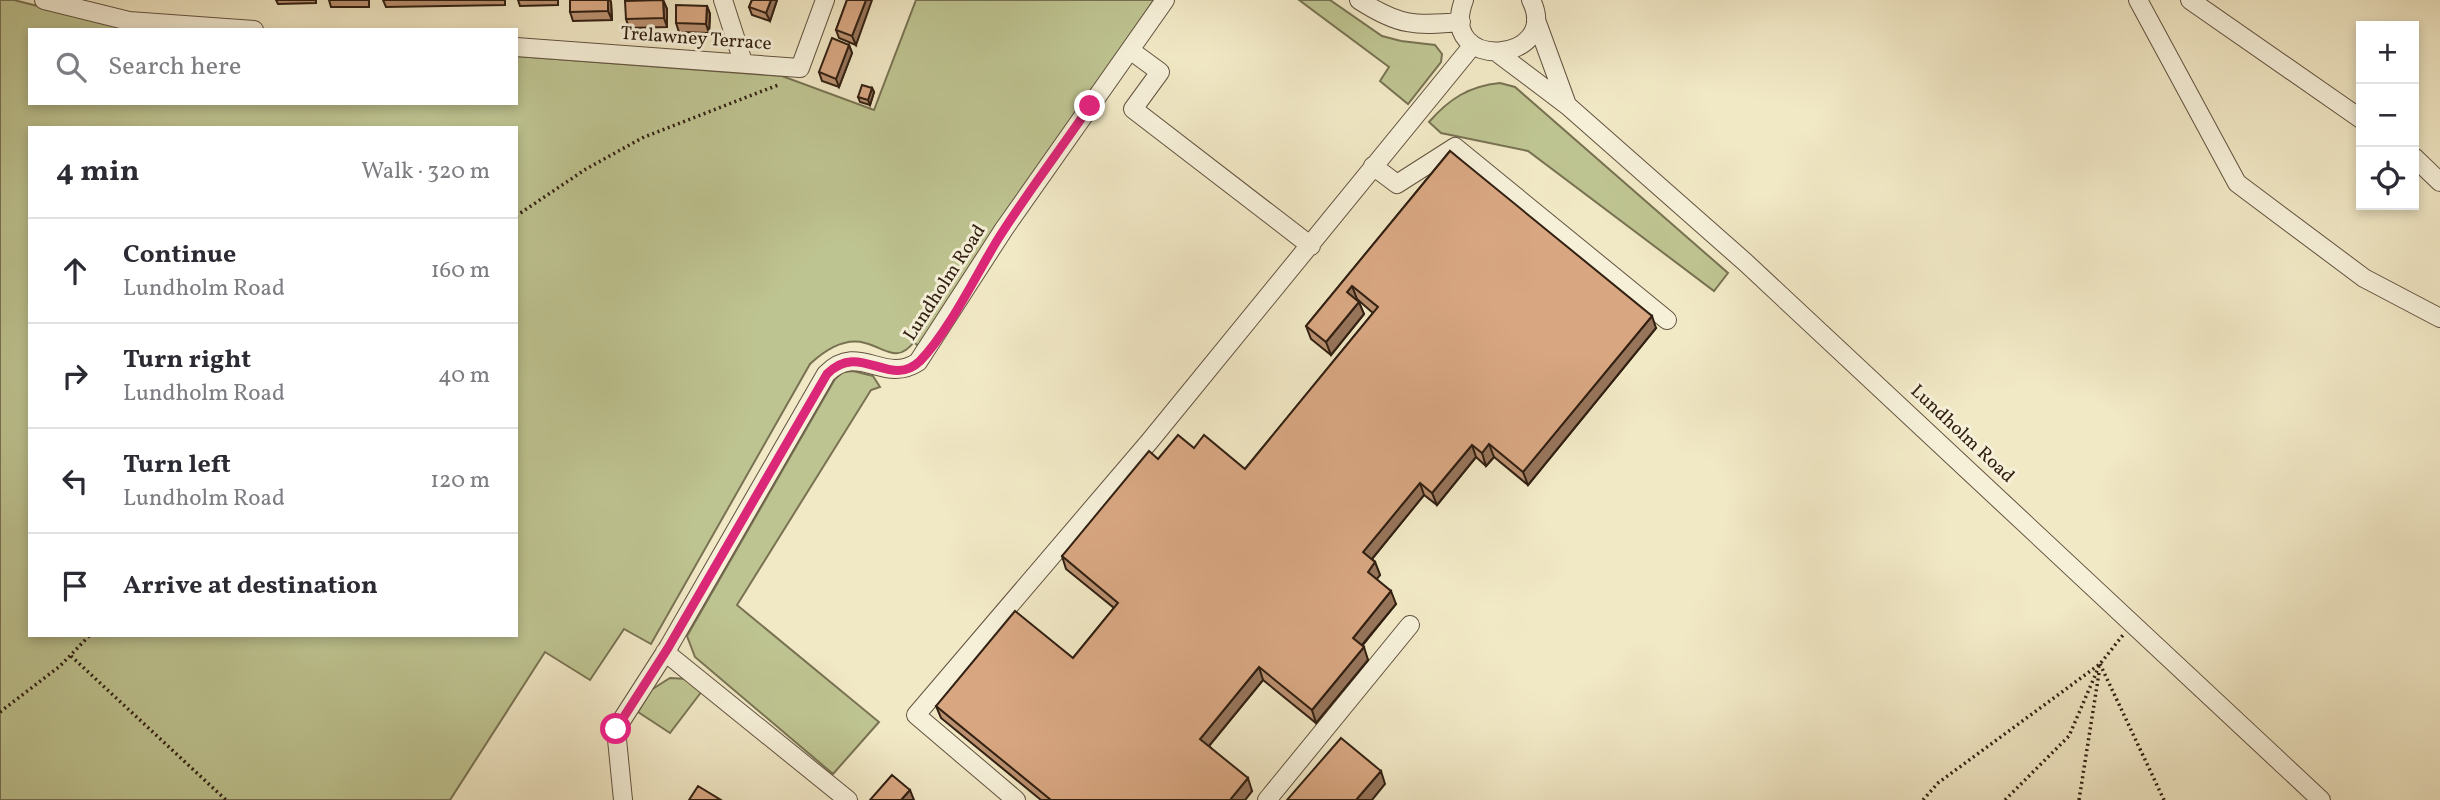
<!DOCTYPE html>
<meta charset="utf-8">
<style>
:root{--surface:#fff;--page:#f2f2f3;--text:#2b2b33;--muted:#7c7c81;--line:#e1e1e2}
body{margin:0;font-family:Vollkorn,serif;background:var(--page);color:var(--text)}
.controls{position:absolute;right:21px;top:21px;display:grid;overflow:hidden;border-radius:0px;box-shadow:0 4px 10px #0003}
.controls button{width:63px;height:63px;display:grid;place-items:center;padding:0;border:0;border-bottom:2px solid var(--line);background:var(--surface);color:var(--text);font:35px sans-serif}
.stop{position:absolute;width:21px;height:21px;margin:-16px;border:5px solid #db2777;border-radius:50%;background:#fff}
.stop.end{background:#db2777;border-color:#fff;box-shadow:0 2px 7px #0008}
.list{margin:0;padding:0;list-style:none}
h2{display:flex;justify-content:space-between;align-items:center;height:91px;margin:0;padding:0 28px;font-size:30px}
h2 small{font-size:23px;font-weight:400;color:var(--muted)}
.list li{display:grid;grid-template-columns:46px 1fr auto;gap:21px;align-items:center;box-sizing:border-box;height:105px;padding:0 28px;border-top:2px solid var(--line)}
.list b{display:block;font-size:26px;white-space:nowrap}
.list p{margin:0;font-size:23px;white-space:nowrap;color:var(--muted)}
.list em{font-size:23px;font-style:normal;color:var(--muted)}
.icon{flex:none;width:38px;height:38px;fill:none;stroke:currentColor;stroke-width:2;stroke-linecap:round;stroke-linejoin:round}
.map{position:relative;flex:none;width:2440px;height:800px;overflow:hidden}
.search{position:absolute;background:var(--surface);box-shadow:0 4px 10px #0003;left:28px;top:28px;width:490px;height:77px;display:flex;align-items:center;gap:18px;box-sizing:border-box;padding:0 24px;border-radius:0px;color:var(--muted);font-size:26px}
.panel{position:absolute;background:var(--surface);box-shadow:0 4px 10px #0003;left:28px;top:126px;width:490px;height:511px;border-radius:0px}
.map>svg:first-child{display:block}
.green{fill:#bec491;stroke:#787252;stroke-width:2;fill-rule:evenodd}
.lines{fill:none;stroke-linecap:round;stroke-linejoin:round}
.minor-casing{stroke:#62523f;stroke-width:20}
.path{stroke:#322012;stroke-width:3.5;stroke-dasharray:2 3.5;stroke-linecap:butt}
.minor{stroke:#f6f0d9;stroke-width:18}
.wall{fill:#ba9070;stroke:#322012;stroke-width:2}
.shaded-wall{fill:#97755b;stroke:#322012;stroke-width:2}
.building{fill:#d8a782;stroke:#322012;stroke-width:2}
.route{stroke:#db2777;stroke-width:9}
.labels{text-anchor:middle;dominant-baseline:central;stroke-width:6;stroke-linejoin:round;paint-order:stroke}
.street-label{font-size:19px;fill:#322012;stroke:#f6f0d9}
</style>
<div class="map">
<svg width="2440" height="800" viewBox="0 0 2440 800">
<rect width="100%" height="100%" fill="#f1e8c5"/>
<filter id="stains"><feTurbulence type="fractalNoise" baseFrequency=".00286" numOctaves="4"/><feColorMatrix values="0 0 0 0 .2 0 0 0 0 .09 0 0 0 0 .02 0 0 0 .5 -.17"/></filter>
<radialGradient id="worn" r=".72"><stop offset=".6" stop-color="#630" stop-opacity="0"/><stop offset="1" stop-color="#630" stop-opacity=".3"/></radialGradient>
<path class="green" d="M 0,0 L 14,0 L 132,30 L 30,30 L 30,103 L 516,103 L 516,56 L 782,76 L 874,110 L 916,0 L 1154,0 L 918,346 L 914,342 C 897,364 885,348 865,343 C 844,337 824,351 810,364 L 651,644 L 624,629 L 590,680 L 545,652 L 450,800 L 0,800 ZM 30,128 L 516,128 L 516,635 L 30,635 Z
M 1299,0 L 1330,0 L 1382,36 L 1401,41 L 1435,45 L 1442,54 L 1441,62 L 1408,104 L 1380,81 L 1389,67 Z
M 1500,83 L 1515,87 L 1728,273 L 1714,291 L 1528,151 L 1441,133 L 1429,122 C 1449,99 1469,86 1500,83 Z
M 853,371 L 873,376 L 880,387 L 871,390 L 737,605 L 879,722 L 833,774 L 695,657 L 687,636 L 835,379 L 843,372 Z
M 670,678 L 688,679 L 702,691 L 670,733 L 638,712 L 651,690 Z"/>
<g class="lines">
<defs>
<path id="minor" d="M 44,0 L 129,21 L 254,30
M 723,0 L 743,62
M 1359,0 C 1399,26 1415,26 1461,22
M 1464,0 C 1436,74 1563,63 1531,0
M 2138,0 L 2237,183 L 2364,278 L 2440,318
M 2190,0 L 2361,119
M 1536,20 L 1566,102
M 516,47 L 800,68 L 825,0
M 1130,50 L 1160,72 L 1133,109 L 1311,246
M 1499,54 L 1568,106 L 1745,262 L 2321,800
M 2414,157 L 2440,182
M 1373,166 L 1397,184 L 1455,147 L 1667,320
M 665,652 L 848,800
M 623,800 L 616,729 L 668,648 L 826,374 C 859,341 883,385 918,362 L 1004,229 L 1165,0
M 1016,800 L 916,715 L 1149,442 L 1473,45
M 1267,800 L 1410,625"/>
</defs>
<use href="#minor" class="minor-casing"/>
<path class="path" d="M 516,216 L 586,169 L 644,137 L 778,85
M 71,656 L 226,800
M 2100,664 L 2164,800
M 0,712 L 60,666 L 90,635
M 1923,800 L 1938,783 L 2100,664
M 2005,800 L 2069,736 L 2100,664 L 2123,635
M 2079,800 L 2099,673"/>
<use href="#minor" class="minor"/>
</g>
<path class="wall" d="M 276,0 L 316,0 L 316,3 L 278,4 Z
M 329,0 L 369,0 L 369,7 L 331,7 Z
M 383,0 L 505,0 L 505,5 L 386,7 Z
M 518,0 L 558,0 L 558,5 L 520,6 Z
M 663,0 L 667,9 L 667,27 L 629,28 L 626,19 Z
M 752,0 L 777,0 L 770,21 L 752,15 L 749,7 Z
M 847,0 L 856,45 L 839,38 L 836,30 Z
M 611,2 L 612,20 L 573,21 L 570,12 Z
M 707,6 L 710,14 L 709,33 L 679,32 L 676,23 Z
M 849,45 L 852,53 L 839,87 L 822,81 L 819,72 Z
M 872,88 L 874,92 L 870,105 L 860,102 L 858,97 Z
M 1450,151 L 1656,328 L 1528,485 L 1494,457 L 1486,466 L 1476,457 L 1437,505 L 1424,495 L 1372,559 L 1375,562 L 1380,575 L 1376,579 L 1396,604 L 1362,646 L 1368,660 L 1316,723 L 1263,680 L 1209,746 L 1252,791 L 1245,800 L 1041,800 L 941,718 L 936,706 L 1073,658 L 1114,608 L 1066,569 L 1062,556 L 1158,459 L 1194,448 L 1245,469 L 1373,313 L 1357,299 L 1364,314 L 1331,355 L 1311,339 L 1306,326 Z"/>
<path class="shaded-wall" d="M 608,0 L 610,0 L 611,2 L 612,20 L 608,11 Z
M 663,0 L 667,9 L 667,27 L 664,18 Z
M 771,0 L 777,0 L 770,21 L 766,13 Z
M 866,0 L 872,0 L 856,45 L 852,36 Z
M 707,6 L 710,14 L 709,33 L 706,24 Z
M 849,45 L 852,53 L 839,87 L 836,79 Z
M 872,88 L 874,92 L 870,105 L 868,100 Z
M 1352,286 L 1357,299 L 1352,305 L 1347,292 Z
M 1359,302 L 1364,314 L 1331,355 L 1326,342 Z
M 1652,316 L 1656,328 L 1528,485 L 1523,472 Z
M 1489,444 L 1494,457 L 1486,466 L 1482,453 Z
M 1472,445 L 1476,457 L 1437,505 L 1432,493 Z
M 1420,483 L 1424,495 L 1367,565 L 1363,552 Z
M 1375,562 L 1380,575 L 1372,585 L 1368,572 Z
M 1391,591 L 1396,604 L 1357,651 L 1353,638 Z
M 1364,647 L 1368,660 L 1316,723 L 1312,710 Z
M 1259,667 L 1263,680 L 1204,752 L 1200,739 Z
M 1381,771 L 1385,784 L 1372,800 L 1356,800 Z
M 1248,778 L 1252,791 L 1245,800 L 1230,800 Z
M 910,790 L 914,800 L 901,800 Z"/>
<path class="building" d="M 570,0 L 608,0 L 608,11 L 570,12 Z
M 663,0 L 664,18 L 626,19 L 625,1 Z
M 752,0 L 771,0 L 766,13 L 749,7 Z
M 847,0 L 866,0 L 852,36 L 836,30 Z
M 676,5 L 707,6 L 706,24 L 676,23 Z
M 832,38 L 849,45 L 836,79 L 819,72 Z
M 862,85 L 872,88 L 868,100 L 858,97 Z
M 1450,151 L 1652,316 L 1523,472 L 1489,444 L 1482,453 L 1472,445 L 1432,493 L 1420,483 L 1363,552 L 1375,562 L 1368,572 L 1391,591 L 1353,638 L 1364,647 L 1312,710 L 1259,667 L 1200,739 L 1248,778 L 1230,800 L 1051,800 L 936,706 L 1015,611 L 1073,658 L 1118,603 L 1062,556 L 1149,451 L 1158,459 L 1178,435 L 1194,448 L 1204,435 L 1245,469 L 1378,307 L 1352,286 L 1347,292 L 1359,302 L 1326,342 L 1306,326 Z
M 1341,738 L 1381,771 L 1356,800 L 1287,800 Z
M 892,775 L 910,790 L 901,800 L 870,800 Z
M 698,786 L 721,800 L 689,800 Z"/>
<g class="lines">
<path class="route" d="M 616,729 L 668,648 L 827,374 C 860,340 890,390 920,361 C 949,331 976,275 998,239 C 1027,193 1060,150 1090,106"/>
</g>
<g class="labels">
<g class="street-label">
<text transform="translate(696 39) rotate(4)">Trelawney Terrace</text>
<text transform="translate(945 283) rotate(-57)">Lundholm Road</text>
<text transform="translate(1962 434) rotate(43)">Lundholm Road</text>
</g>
</g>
<rect width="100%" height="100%" filter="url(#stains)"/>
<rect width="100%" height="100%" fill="url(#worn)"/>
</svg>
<div class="controls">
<button>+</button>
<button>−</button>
<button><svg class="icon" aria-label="locate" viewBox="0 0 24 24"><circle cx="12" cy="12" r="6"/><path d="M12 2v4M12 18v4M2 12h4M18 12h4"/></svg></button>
</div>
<div class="stop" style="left:616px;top:729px"></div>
<div class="stop end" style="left:1090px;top:106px"></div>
<div class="search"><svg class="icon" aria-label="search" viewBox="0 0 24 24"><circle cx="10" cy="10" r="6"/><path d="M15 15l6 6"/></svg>Search here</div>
<section class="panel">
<h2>4 min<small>Walk · 320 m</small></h2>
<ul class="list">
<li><svg class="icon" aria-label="ahead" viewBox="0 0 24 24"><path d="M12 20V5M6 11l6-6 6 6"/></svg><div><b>Continue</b><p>Lundholm Road</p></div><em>160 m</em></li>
<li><svg class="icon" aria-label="right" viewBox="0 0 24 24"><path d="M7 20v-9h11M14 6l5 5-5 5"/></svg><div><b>Turn right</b><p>Lundholm Road</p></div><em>40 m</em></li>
<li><svg class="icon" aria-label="left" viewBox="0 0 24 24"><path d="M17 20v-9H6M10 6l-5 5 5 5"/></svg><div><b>Turn left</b><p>Lundholm Road</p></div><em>120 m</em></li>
<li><svg class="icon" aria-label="arrive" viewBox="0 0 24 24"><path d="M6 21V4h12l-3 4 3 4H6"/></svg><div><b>Arrive at destination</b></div></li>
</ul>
</section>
</div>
